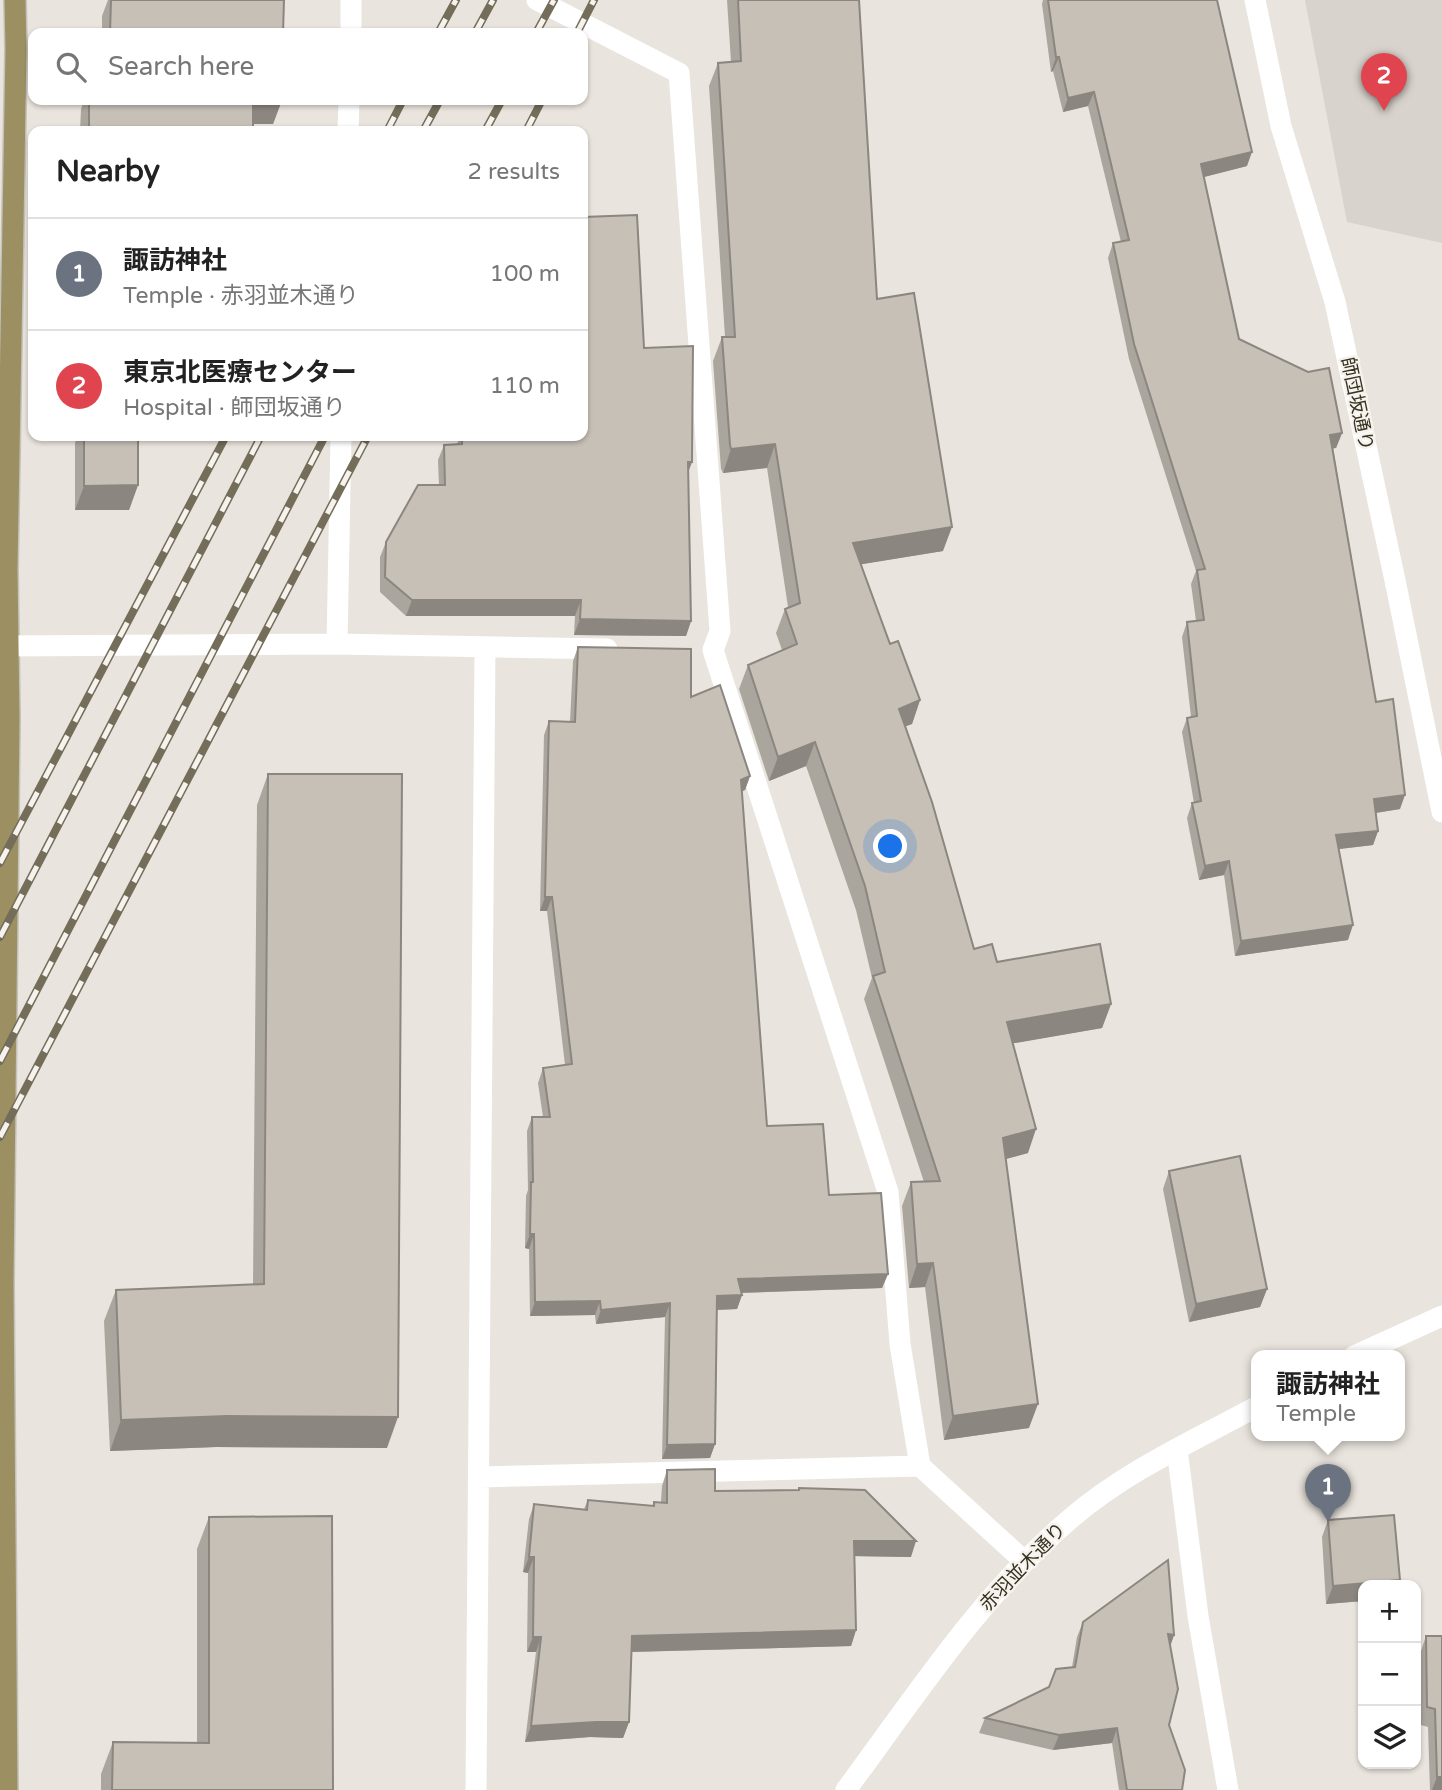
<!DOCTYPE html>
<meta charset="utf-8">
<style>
:root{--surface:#fff;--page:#f2f2f2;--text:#222;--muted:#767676;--line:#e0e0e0;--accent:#ea580c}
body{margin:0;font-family:"Varela Round","Noto Sans JP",sans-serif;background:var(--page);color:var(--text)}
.controls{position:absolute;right:21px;bottom:21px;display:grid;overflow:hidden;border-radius:14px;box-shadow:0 2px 5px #0004}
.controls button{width:63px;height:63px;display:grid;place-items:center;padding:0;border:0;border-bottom:2px solid var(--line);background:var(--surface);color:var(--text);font:35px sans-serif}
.you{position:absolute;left:891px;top:847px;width:24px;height:24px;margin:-18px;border:5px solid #fff;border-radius:50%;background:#1a73e8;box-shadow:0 0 0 10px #1a73e833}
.badge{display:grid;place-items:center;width:46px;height:46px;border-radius:50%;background:var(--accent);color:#fff;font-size:23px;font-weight:700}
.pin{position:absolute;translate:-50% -58px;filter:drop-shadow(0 2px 4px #0008)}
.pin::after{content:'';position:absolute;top:37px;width:24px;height:21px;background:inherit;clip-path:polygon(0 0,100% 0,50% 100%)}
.popup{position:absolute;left:1251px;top:1350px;width:154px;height:91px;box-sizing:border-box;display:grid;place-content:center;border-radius:14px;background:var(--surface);filter:drop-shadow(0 2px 5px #0005);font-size:23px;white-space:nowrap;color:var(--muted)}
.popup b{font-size:26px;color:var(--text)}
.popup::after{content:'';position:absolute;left:50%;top:100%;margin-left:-14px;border:14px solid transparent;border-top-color:var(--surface)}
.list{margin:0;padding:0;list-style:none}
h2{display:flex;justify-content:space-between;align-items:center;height:91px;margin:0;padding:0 28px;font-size:30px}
h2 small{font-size:23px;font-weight:400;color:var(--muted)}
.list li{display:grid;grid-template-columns:46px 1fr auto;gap:21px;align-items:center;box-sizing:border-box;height:112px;padding:0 28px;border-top:2px solid var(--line)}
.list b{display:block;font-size:26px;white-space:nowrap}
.list p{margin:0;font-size:23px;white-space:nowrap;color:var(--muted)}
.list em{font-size:23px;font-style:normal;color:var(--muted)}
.icon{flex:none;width:38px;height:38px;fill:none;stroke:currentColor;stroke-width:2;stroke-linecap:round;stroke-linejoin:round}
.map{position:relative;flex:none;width:1442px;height:1790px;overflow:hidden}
.search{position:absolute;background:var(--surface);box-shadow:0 2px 5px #0004;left:28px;top:28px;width:560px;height:77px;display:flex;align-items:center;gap:18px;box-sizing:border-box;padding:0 24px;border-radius:14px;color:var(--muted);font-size:26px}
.panel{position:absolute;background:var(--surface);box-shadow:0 2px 5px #0004;left:28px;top:126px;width:560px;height:315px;border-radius:14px}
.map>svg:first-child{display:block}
.built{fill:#d8d3cc}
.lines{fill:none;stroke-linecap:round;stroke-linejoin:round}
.primary-casing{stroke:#c3c2bc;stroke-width:24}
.minor{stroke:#fff;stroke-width:21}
.tertiary{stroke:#fff;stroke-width:21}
.primary{stroke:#9c9063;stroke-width:21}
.rail-casing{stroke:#736d5a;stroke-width:8}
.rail{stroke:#f6f2ed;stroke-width:5;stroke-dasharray:16;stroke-linecap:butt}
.wall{fill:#aaa59d}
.shaded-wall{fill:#8b867f}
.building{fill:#c6c0b6;stroke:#8b867f;stroke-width:2}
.labels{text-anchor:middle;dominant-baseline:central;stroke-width:5;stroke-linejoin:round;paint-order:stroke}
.street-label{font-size:19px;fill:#373220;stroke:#f6f2ed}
</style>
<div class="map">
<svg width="1442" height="1790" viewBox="0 0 1442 1790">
<rect width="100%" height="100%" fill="#e9e4dd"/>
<path class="built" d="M 1305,0 L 1442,0 L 1442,243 L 1347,222 Z"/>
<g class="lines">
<defs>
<path id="primary" d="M 7,1790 L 3,1284 L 9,718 L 7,569 L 16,49 L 15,0"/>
</defs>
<use href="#primary" class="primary-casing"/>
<path class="minor" d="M 537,0 L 679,73 L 720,631 L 713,650 L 888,1192 L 900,1344 L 920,1466 L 1024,1561
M 1255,0 L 1281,126 L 1335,302 L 1396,585
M 351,33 L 351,0
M 348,131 L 349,100
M 337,644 L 341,436
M 0,646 L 337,644 L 607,649
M 1177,1449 L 1198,1616 L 1228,1790
M 480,1477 L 920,1466
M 476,1790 L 485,647"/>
<path class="tertiary" d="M 1396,585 L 1442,812
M 1354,1356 L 1442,1316
M 846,1790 C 915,1697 980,1596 1069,1520 C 1124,1472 1193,1441 1256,1407"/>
<use href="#primary" class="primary"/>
<defs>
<path id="rail" d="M 438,33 L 456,0
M 475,33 L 493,0
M 536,33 L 554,0
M 577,33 L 594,0
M 387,131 L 403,100
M 423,131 L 440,100
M 485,131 L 502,100
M 526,131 L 542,100
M 0,863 L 226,436
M 0,937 L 261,436
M 0,1061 L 325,436
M 0,1137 L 368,436"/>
</defs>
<use href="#rail" class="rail-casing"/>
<use href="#rail" class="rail"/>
</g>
<path class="wall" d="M 108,0 L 284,0 L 283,33 L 102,33 L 102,16 Z
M 727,0 L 859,0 L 877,299 L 943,551 L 861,564 L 890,644 L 920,700 L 912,724 L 905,726 L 974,949 L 997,962 L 1111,1004 L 1102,1028 L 1013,1043 L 1028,1153 L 1006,1159 L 1029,1428 L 944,1440 L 925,1287 L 909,1288 L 902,1206 L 911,1182 L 924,1182 L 864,999 L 872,978 L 856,910 L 806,766 L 769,781 L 739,689 L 748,665 L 782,650 L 776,633 L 785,609 L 788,607 L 767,468 L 723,473 L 721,469 L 713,361 L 722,337 L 725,337 L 709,86 L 718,63 L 731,62 Z
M 1043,0 L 1217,0 L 1247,166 L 1204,177 L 1239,339 L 1342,433 L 1336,448 L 1333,448 L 1376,702 L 1400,809 L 1376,813 L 1378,831 L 1373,845 L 1339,849 L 1348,940 L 1235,956 L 1224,875 L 1199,880 L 1187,818 L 1192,803 L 1194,803 L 1182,732 L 1187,718 L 1191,717 L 1182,637 L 1187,622 L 1196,621 L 1191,584 L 1196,571 L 1129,359 L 1108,258 L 1113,243 L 1121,242 L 1088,106 L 1063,112 L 1053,71 L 1051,72 L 1042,4 Z
M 84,100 L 282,100 L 273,124 L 253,124 L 253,131 L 80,131 L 81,109 Z
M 644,348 L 692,462 L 688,473 L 691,621 L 686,636 L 574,635 L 575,616 L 406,616 L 380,592 L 380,557 L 386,542 L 439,485 L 438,460 L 444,445 L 457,444 L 460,436 L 583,436 Z
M 78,436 L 138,436 L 138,485 L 129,510 L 75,510 L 75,443 Z
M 578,647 L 691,697 L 750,776 L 745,790 L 742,791 L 767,1126 L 829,1195 L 888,1274 L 882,1288 L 741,1293 L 742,1295 L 737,1309 L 717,1310 L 715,1444 L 710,1458 L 662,1459 L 665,1317 L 596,1324 L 595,1315 L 530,1316 L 529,1249 L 525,1248 L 526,1196 L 528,1190 L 527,1131 L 532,1117 L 543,1117 L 538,1083 L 543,1068 L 565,1065 L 547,911 L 540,911 L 544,735 L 549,721 L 570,722 L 573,661 Z
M 268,774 L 387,1448 L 216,1447 L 110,1451 L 104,1321 L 116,1290 L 253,1285 L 257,805 Z
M 1169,1171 L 1267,1289 L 1260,1307 L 1189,1322 L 1163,1189 Z
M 667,1470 L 715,1491 L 911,1557 L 855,1556 L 856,1630 L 851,1646 L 632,1652 L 629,1722 L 623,1738 L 590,1737 L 525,1742 L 536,1652 L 527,1652 L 528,1573 L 523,1572 L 529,1519 L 534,1504 L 584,1509 L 588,1500 L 652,1506 L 654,1502 L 661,1502 L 662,1486 Z
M 209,1517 L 333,1790 L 101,1790 L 101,1774 L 113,1742 L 197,1742 L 197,1549 Z
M 1328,1520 L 1363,1585 L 1363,1601 L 1326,1604 L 1322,1537 Z
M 1083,1622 L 1174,1635 L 1170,1646 L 1169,1725 L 1182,1790 L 1119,1790 L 1112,1743 L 1053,1750 L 979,1733 L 985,1718 L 1049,1688 L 1072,1667 L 1077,1637 Z
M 1426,1636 L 1442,1636 L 1442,1790 L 1430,1790 L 1428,1727 L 1421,1725 L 1420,1654 Z"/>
<path class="shaded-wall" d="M 1056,57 L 1059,57 L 1053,71 L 1051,72 Z
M 1094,92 L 1088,106 L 1063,112 L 1068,98 Z
M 253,100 L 282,100 L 273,124 L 244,124 Z
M 1252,152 L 1247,166 L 1196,179 L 1201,164 Z
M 1342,433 L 1336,448 L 1325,450 L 1330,435 Z
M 775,444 L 767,468 L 723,473 L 731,449 Z
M 688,462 L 692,462 L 686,477 Z
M 138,485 L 129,510 L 75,510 L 84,486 Z
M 952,527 L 943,551 L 845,567 L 853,543 Z
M 412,600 L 581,600 L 575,616 L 406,616 Z
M 580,619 L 691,621 L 686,636 L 574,635 Z
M 920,700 L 912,724 L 890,732 L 899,709 Z
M 815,742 L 806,766 L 769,781 L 778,757 Z
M 750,776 L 745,790 L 736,794 L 741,780 Z
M 1405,795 L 1400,809 L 1368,814 L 1374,799 Z
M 1378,831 L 1373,845 L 1331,850 L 1336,835 Z
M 1229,861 L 1224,875 L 1199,880 L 1205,866 Z
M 545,897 L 552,897 L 547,911 L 540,911 Z
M 1353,925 L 1348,940 L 1235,956 L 1241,941 Z
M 1111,1004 L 1102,1028 L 998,1046 L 1007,1022 Z
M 1036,1129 L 1028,1153 L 994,1162 L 1003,1138 Z
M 530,1234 L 534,1234 L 529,1249 L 525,1248 Z
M 933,1263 L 925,1287 L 909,1288 L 917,1264 Z
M 888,1274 L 882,1288 L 733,1293 L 738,1279 Z
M 1267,1289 L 1260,1307 L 1189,1322 L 1196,1304 Z
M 742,1295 L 737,1309 L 712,1310 L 717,1296 Z
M 600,1301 L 595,1315 L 530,1316 L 535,1302 Z
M 670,1303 L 665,1317 L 596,1324 L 601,1310 Z
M 1038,1404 L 1029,1428 L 944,1440 L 953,1416 Z
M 227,1416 L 398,1417 L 387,1448 L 216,1447 L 110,1451 L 121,1420 Z
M 715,1444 L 710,1458 L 662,1459 L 667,1445 Z
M 854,1541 L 916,1541 L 911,1557 L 848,1556 Z
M 529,1557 L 534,1557 L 528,1573 L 523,1572 Z
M 1400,1580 L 1398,1585 L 1363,1585 L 1363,1601 L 1326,1604 L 1333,1586 Z
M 856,1630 L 851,1646 L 627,1652 L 632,1636 Z
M 1168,1634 L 1174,1635 L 1169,1650 Z
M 533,1637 L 541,1637 L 536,1652 L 527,1652 Z
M 596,1722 L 629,1722 L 623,1738 L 590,1737 L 525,1742 L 531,1726 Z
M 1117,1728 L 1112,1743 L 1053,1750 L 1059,1735 Z
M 1437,1777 L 1442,1777 L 1442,1790 L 1432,1790 Z"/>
<path class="building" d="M 111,0 L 284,0 L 283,33 L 110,33 Z
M 738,0 L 859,0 L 877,299 L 914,293 L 952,527 L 853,543 L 890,644 L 898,641 L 920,700 L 899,709 L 932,802 L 974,949 L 992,944 L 997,962 L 1100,944 L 1111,1004 L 1007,1022 L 1036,1129 L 1003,1138 L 1038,1404 L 953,1416 L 933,1263 L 917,1264 L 911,1182 L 940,1181 L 873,976 L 885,972 L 865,886 L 815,742 L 778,757 L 748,665 L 797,644 L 785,609 L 800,603 L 775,444 L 731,449 L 730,445 L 722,337 L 735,337 L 718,63 L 741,61 Z
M 1048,0 L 1217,0 L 1252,152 L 1201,164 L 1239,339 L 1308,372 L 1329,368 L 1342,433 L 1330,435 L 1376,702 L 1393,699 L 1405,795 L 1374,799 L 1378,831 L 1336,835 L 1353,925 L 1241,941 L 1229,861 L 1205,866 L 1192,803 L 1201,801 L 1187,718 L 1197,716 L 1187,622 L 1204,620 L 1197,570 L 1205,569 L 1134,344 L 1113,243 L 1129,240 L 1094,92 L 1068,98 L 1059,57 L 1056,57 Z
M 89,100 L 253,100 L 253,131 L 89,131 Z
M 637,215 L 644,348 L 693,346 L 692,462 L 688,462 L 691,621 L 580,619 L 581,600 L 412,600 L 385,577 L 386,542 L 418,485 L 445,485 L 444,445 L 462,444 L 462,436 L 583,436 L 583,217 Z
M 84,436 L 138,436 L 138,485 L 84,486 Z
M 578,647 L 691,649 L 691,697 L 720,685 L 750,776 L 741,780 L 767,1126 L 823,1124 L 829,1195 L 881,1193 L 888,1274 L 738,1279 L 742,1295 L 717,1296 L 715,1444 L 667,1445 L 670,1303 L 601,1310 L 600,1301 L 535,1302 L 534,1234 L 530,1234 L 531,1182 L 533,1182 L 532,1117 L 550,1117 L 543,1068 L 572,1064 L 552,897 L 545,897 L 549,721 L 575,722 Z
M 268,774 L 402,774 L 398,1417 L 227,1416 L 121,1420 L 116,1290 L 264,1284 Z
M 1240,1156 L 1267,1289 L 1196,1304 L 1169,1171 Z
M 715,1469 L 715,1491 L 799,1490 L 799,1488 L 865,1490 L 916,1541 L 854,1541 L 856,1630 L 632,1636 L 629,1722 L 596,1722 L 531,1726 L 541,1637 L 533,1637 L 534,1557 L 529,1557 L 534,1504 L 587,1510 L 588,1500 L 654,1506 L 654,1502 L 667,1503 L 667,1470 Z
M 1394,1515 L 1400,1580 L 1333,1586 L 1328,1520 Z
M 332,1516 L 333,1790 L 112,1790 L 113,1742 L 209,1743 L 209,1517 Z
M 1168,1560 L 1174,1635 L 1168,1634 L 1178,1689 L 1169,1725 L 1185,1770 L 1182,1790 L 1127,1790 L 1117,1728 L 1059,1735 L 985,1718 L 1049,1687 L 1056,1669 L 1075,1667 L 1083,1622 Z
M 1426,1636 L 1442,1636 L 1442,1777 L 1437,1777 L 1435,1709 L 1427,1707 Z"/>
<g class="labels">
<g class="street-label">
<text transform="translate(1357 404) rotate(78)">師団坂通り</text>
<text transform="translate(1023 1567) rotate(-46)">赤羽並木通り</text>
</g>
</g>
</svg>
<div class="controls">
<button>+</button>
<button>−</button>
<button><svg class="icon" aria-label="layers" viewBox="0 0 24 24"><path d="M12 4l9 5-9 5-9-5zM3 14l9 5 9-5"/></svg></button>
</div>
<div class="you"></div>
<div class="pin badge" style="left:1328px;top:1522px;background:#6b7280">1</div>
<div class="popup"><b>諏訪神社</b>Temple</div>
<div class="pin badge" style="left:1384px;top:111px;background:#e0444e">2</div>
<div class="search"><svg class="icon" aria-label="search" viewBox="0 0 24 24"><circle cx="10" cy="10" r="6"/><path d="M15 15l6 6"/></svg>Search here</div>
<section class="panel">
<h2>Nearby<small>2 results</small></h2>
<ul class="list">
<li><span class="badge" style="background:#6b7280">1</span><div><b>諏訪神社</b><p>Temple · 赤羽並木通り</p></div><em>100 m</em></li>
<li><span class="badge" style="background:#e0444e">2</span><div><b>東京北医療センター</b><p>Hospital · 師団坂通り</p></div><em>110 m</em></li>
</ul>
</section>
</div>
